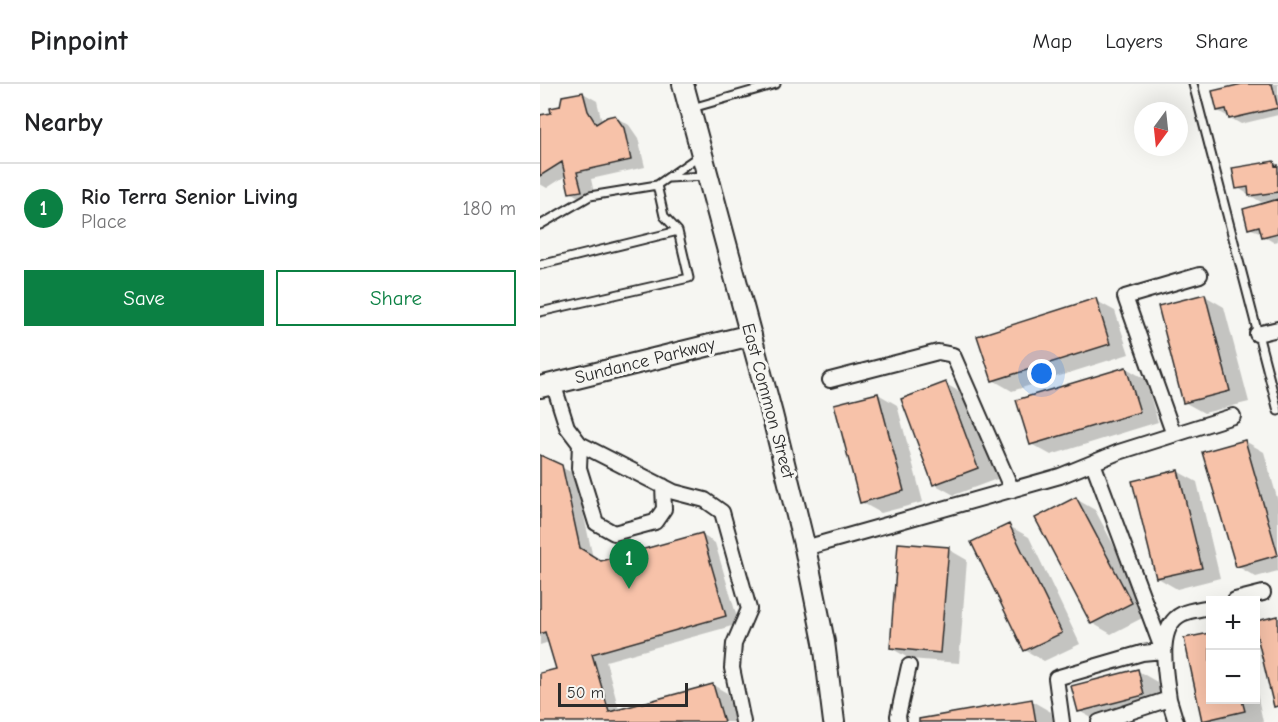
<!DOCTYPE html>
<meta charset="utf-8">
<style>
:root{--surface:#fff;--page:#f6f6f6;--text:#202124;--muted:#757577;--line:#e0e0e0;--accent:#0b8043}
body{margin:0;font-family:"Comic Neue",sans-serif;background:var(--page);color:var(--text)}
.controls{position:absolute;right:18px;bottom:18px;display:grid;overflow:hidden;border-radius:0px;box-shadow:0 6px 24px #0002}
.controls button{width:54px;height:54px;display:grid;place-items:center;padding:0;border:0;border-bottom:2px solid var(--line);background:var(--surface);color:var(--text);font:30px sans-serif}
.compass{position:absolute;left:594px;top:18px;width:54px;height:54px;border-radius:50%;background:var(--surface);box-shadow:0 6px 24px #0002;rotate:195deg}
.scale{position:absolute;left:18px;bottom:15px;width:130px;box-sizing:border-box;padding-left:6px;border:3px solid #2b2b2b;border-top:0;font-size:16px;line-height:21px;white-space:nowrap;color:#2b2b2b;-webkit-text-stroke:4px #f6f6f2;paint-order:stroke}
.you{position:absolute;left:502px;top:290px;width:21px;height:21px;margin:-15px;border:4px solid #fff;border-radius:50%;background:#1a73e8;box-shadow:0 0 0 9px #1a73e833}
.badge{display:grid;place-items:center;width:39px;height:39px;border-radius:50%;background:var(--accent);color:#fff;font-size:20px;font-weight:700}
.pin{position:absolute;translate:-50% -50px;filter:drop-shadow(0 2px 3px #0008)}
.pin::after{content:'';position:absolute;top:32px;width:21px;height:18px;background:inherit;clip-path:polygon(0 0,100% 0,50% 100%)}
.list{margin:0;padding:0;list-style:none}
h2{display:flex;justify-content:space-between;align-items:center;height:78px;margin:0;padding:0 24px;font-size:26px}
h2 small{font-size:20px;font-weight:400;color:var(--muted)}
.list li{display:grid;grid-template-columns:39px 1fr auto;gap:18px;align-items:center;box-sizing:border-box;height:90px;padding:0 24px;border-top:2px solid var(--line)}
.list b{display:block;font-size:22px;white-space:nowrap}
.list p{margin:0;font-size:20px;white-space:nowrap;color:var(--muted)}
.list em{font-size:20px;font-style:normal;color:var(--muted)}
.actions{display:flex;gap:12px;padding:18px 24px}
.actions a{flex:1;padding:14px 0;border:2px solid var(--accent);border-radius:0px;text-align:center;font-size:21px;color:var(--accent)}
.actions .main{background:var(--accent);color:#fff}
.map{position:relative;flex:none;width:738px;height:638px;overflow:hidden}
header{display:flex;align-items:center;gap:36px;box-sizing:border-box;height:84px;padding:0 30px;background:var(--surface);border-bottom:2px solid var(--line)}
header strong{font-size:28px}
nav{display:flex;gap:33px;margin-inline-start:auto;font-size:21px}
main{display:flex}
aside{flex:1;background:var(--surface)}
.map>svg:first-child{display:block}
.shadow{fill:#0003}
.building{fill:#f7c2a9;stroke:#2b2b2b;stroke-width:1.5}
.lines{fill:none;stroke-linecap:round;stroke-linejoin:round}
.lane-casing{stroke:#2b2b2b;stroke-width:11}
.street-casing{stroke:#2b2b2b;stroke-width:18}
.secondary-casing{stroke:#2b2b2b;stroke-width:24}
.lane{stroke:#f6f6f2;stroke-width:7}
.street{stroke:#f6f6f2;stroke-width:14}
.secondary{stroke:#f6f6f2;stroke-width:20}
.labels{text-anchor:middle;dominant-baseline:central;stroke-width:6;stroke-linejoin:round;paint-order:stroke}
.street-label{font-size:18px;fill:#2b2b2b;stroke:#f6f6f2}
</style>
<header>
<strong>Pinpoint</strong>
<nav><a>Map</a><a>Layers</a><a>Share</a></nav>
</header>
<main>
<aside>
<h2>Nearby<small></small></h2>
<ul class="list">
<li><span class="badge">1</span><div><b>Rio Terra Senior Living</b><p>Place</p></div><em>180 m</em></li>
</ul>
<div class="actions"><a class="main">Save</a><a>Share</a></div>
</aside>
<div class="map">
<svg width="738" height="638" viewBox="0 0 738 638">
<rect width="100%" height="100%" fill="#f6f6f2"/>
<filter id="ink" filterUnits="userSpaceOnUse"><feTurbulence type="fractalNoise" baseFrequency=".0167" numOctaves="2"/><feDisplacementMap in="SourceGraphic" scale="12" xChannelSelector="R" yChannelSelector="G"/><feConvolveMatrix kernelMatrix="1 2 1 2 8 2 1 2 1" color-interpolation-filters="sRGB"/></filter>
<g filter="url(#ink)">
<path class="shadow" d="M 709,0 L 738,0 L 738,31 L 701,40 L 678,27 Z
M 43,9 L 57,17 L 62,38 L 75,33 L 89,41 L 98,54 L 105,83 L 51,95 L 55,114 L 44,116 L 30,108 L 27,91 L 7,104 L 0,100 L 0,32 L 12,30 Z
M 734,78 L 738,81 L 738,115 L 721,118 L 698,104 Z
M 738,117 L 738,157 L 733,158 L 723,152 L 722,149 L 709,144 Z
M 665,212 L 684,223 L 709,318 L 664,329 L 644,318 Z
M 555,216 L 575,227 L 589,270 L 472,307 L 453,296 Z
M 586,284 L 605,295 L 618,338 L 511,371 L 491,360 Z
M 406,300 L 425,311 L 457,395 L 414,411 L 394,400 Z
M 338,310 L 357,321 L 383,418 L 341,429 L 321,418 Z
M 705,357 L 724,368 L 738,417 L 738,487 L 716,493 L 697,482 Z
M 0,373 L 35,390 L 53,474 L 62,479 L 162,451 L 175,459 L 199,540 L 66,577 L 79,626 L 173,601 L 187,609 L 195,638 L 0,638 L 0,591 L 17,586 L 9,558 L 0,561 Z
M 637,387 L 657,398 L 680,494 L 637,505 L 618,494 Z
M 536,415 L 555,426 L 610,530 L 571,550 L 552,539 Z
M 469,442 L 489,453 L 540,560 L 504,577 L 485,566 Z
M 408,465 L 427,476 L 419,579 L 370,575 L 351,564 Z
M 670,550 L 670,616 L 716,616 L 716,604 L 723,638 L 668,638 L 664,636 L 646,556 Z
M 598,587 L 617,598 L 623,622 L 559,638 L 539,627 Z
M 492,617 L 511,628 L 513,638 L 381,638 Z"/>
<path class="building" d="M 702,0 L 732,0 L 738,24 L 689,35 L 686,25 L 677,27 L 672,7 Z
M 43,8 L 48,27 L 56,40 L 67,33 L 75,31 L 84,44 L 91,76 L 37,88 L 42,107 L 29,109 L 22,78 L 0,92 L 0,31 L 11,29 L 10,24 L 20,22 L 22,12 Z
M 734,77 L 735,82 L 738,81 L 738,108 L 709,112 L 708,103 L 696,105 L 692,84 Z
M 738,115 L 738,149 L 722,153 L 719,142 L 708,145 L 703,125 Z
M 665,210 L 690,307 L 643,319 L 618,222 Z
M 556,214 L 570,260 L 452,297 L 437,252 Z
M 586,283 L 600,328 L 490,361 L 476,316 Z
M 406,298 L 438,384 L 393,401 L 361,315 Z
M 338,309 L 364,407 L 320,419 L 294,320 Z
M 705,356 L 738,471 L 696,483 L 662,368 Z
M 0,371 L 22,381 L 40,464 L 61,477 L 162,449 L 186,532 L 52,570 L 69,628 L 173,600 L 184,638 L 0,638 L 0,589 L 16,585 L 5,548 L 0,550 Z
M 638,386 L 662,484 L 616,494 L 592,397 Z
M 536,413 L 592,519 L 551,540 L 495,434 Z
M 469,440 L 522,549 L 484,567 L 431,458 Z
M 358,459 L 409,463 L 400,569 L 350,564 Z
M 738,532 L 738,622 L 734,623 L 716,548 L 716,537 Z
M 670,549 L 670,616 L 702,616 L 705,627 L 662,637 L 644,554 Z
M 598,585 L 604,611 L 538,628 L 531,602 Z
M 492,615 L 496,638 L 379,638 L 379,635 Z"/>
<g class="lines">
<defs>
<path id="lane" d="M 653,0 L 738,327
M 152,24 L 236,0
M 129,94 L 165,92
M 0,141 L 50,112 L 117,101
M 0,181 L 138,147
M 0,228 L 149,194 L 138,147 L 124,132 L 117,101 L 160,71"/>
<path id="street" d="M 717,250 L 738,245
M 290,296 L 398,268 L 413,271 L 472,406
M 13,299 L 27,343 L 40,360 L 134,408 L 165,416 L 182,428 L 209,525 L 194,560 L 192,584 L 203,638
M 634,351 L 585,213 L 660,191
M 40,360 L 39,384 L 56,439 L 74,449 L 115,438 L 124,425 L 123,402
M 265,464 L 520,392 L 579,368 L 693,332
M 695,516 L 723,509
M 629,615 C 626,591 615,543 642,530 C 650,526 662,525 670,523
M 359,638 L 358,632 L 369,582
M 522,638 L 516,594 L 602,569 L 623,567 L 553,379
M 559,638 L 629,615 L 636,638"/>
<path id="secondary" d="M 143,0 L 232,330 L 265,464 L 284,558 L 294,638
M 0,303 L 211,251"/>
</defs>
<use href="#lane" class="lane-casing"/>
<use href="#street" class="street-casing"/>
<use href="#secondary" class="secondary-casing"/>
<use href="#lane" class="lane"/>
<use href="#street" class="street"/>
<use href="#secondary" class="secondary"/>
</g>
</g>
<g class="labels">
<g class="street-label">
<text transform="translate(105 277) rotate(-14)">Sundance Parkway</text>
<text transform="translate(228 317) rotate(75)">East Common Street</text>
</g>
</g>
</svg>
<div class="controls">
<button>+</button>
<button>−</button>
</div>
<svg class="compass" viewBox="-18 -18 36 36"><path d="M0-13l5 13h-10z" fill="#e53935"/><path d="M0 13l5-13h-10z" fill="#757577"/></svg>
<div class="scale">50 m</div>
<div class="you"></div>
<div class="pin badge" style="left:89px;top:505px">1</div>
</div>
</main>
